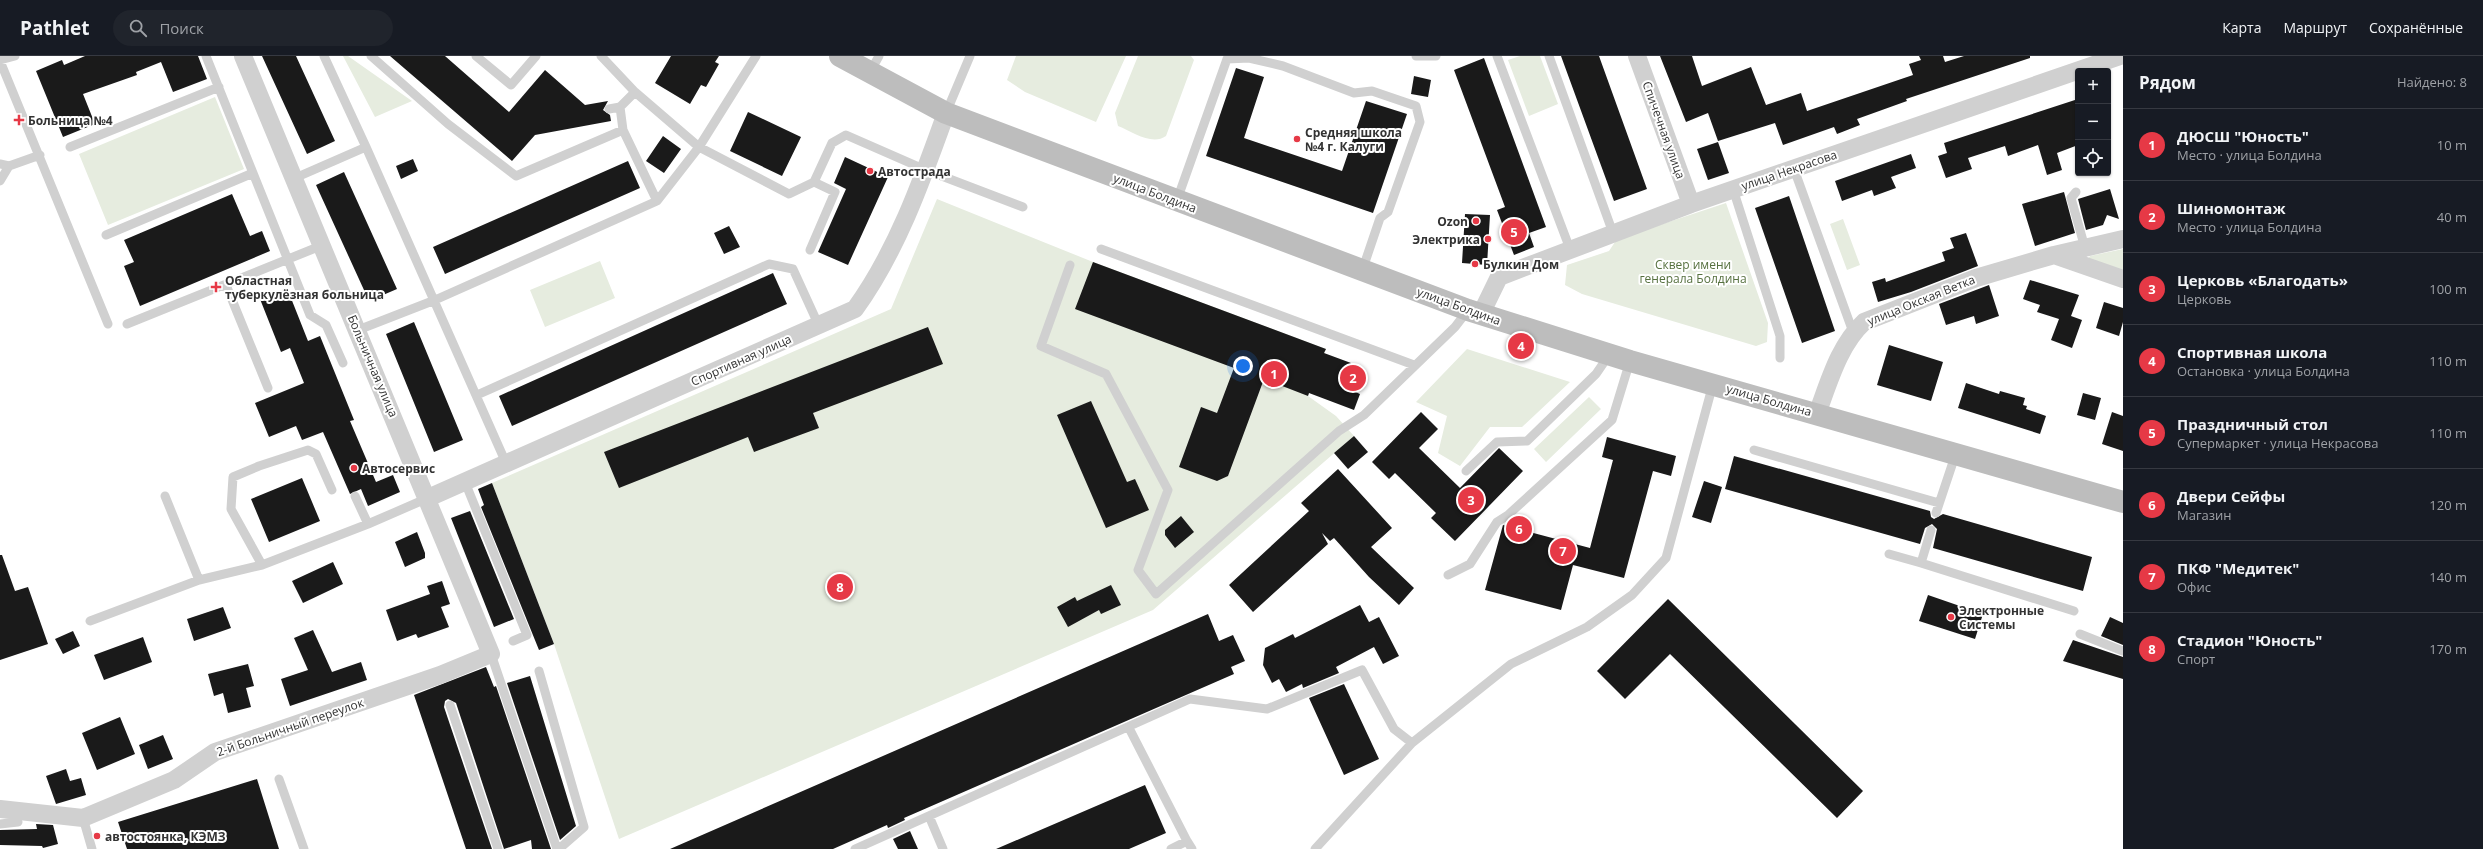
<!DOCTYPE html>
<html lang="ru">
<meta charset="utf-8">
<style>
:root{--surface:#171b24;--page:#20242c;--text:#f1f3f6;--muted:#9ea1a6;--line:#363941;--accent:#e63946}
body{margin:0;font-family:"Open Sans",sans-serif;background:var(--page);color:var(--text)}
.controls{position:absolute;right:12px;top:12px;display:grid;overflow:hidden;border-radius:4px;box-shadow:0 1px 3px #0004}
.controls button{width:36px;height:36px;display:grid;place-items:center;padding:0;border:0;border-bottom:1px solid var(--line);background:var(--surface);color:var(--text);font:20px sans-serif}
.you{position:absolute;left:1243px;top:310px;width:14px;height:14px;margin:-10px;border:3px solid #fff;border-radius:50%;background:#1a73e8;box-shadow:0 0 0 6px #1a73e833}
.badge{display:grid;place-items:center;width:26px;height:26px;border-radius:50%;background:var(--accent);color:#fff;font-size:13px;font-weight:700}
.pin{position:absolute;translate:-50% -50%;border:2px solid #fff;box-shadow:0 1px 4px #0006}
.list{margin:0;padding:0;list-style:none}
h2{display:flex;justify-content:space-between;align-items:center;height:52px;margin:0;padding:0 16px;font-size:17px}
h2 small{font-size:13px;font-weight:400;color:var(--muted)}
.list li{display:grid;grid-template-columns:26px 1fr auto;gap:12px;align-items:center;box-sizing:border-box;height:72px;padding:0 16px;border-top:1px solid var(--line)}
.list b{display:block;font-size:15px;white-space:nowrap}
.list p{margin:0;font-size:13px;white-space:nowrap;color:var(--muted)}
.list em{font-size:13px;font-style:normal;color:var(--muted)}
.icon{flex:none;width:22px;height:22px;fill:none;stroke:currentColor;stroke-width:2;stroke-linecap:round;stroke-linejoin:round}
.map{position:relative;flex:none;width:2123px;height:793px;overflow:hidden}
header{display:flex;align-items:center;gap:24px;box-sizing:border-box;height:56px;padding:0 20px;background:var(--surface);border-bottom:1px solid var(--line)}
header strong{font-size:19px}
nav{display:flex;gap:22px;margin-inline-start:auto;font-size:14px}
.search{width:280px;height:36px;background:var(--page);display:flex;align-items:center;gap:10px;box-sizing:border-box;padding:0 14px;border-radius:22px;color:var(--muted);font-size:15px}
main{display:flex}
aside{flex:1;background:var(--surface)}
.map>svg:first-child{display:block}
.green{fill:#e6ecdf}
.building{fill:#1a1a1a}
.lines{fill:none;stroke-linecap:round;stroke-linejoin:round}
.lane{stroke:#d0d0d0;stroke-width:9}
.street{stroke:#d0d0d0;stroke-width:18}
.secondary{stroke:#bdbdbd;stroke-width:22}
.poi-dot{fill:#e63946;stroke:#fff;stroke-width:1.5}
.labels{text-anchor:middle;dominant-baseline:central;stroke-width:4;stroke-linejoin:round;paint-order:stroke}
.poi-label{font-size:12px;font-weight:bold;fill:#333;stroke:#fff;text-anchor:start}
.street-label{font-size:12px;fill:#333;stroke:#fff}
.park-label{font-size:12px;fill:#56703f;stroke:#fff}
</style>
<header>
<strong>Pathlet</strong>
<div class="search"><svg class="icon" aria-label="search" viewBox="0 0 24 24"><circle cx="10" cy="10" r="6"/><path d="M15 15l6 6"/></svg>Поиск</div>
<nav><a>Карта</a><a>Маршрут</a><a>Сохранённые</a></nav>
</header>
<main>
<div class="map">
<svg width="2123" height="793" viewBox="0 0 2123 793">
<rect width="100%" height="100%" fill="#fff"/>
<path class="green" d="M 343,0 L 348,0 L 412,45 L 375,61 Z
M 1016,0 L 1126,0 L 1096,66 L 1025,36 L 1007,24 Z
M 1138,0 L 1191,0 L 1194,4 L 1166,80 C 1152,90 1133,76 1118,70 L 1115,57 Z
M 1520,0 L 1540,0 L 1558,48 L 1529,60 L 1508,4 Z
M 215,41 L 244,113 L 108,169 L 79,98 Z
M 937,143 L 1093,206 L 1326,293 L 1308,340 L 1336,360 L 1354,380 L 1153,554 L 619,783 L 554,588 L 492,427 L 891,253 Z
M 1726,147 L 1768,267 L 1767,286 L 1756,290 L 1582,238 L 1565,229 L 1567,209 L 1609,195 L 1617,183 Z
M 1843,163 L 1860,209 L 1847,214 L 1830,168 Z
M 2123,193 L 2123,216 L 2087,204 L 2090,200 Z
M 600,205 L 615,242 L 545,271 L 530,234 Z
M 1467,293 L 1570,326 L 1522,371 L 1490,371 L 1460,410 L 1438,397 L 1447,360 L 1416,346 Z
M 1589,341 L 1601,353 L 1546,406 L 1534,393 Z"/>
<path class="building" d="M 85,0 L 198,0 L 207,23 L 173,36 L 161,6 L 136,16 L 137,19 L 83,38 L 95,68 L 63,81 L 36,15 L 62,4 L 64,9 Z
M 262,0 L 296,0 L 335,85 L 307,98 Z
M 390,0 L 445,0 L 509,56 L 545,14 L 585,49 L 608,45 L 603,54 L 610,59 L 611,65 L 535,79 L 512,105 Z
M 671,0 L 719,0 L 715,6 L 719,8 L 706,31 L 701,29 L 690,48 L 655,27 Z
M 1561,0 L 1599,0 L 1647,133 L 1614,145 Z
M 1660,0 L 1692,0 L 1702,30 L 1751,11 L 1766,49 L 1801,37 L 1807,55 L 1913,19 L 1909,8 L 1921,4 L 1919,0 L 1943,0 L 1945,6 L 1964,0 L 2030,0 L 2030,2 L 1906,43 L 1907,45 L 1857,63 L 1860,69 L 1837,78 L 1834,71 L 1783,89 L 1775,67 L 1718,85 L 1708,57 L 1686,66 Z
M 1484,2 L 1546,171 L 1529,177 L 1534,191 L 1514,199 L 1497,154 L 1505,151 L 1454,14 Z
M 1236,12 L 1264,21 L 1244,82 L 1342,115 L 1366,45 L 1407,58 L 1373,157 L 1206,100 Z
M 1414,20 L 1431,24 L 1428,41 L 1411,38 Z
M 2078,43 L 2078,89 L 2057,97 L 2062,114 L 2047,119 L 2038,89 L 2008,100 L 2005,90 L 1968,102 L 1972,113 L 1946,122 L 1938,100 L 1947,97 L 1944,87 Z
M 748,56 L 801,81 L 782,120 L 730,95 Z
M 663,80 L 681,93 L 664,117 L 646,105 Z
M 1718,86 L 1729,117 L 1708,124 L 1697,93 Z
M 1911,98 L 1916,112 L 1891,121 L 1896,132 L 1874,140 L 1872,134 L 1842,145 L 1835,125 Z
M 845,101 L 888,121 L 848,209 L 818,196 L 846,133 L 834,127 Z
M 413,103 L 418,115 L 401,123 L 396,110 Z
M 628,105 L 640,132 L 445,218 L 433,191 Z
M 344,116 L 397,233 L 369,245 L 316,129 Z
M 2110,133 L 2119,163 L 2107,159 L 2103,169 L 2086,174 L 2078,143 Z
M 2064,136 L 2075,177 L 2035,190 L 2022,148 Z
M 232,138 L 250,180 L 262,175 L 270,195 L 140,250 L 124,210 L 134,206 L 124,184 Z
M 1789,140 L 1835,275 L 1802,287 L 1755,152 Z
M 1465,158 L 1490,159 L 1487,209 L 1462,207 Z
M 729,170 L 740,191 L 724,198 L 714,177 Z
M 1966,177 L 1978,210 L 1911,236 L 1878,246 L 1872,226 L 1885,222 L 1886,226 L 1945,205 L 1942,196 L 1954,192 L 1950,182 Z
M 1093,206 L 1326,293 L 1324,297 L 1351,307 L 1349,312 L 1360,316 L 1353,335 L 1360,338 L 1354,354 L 1309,337 L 1308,340 L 1264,323 L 1228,420 L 1217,425 L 1179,411 L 1201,351 L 1217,357 L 1234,312 L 1075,253 Z
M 773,217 L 787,248 L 512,370 L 499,340 Z
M 2030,224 L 2079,239 L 2071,260 L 2082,264 L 2072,292 L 2051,284 L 2059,263 L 2037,256 L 2040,249 L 2023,243 Z
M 1989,229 L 1999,260 L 1976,268 L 1974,260 L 1946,269 L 1939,248 Z
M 287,232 L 308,285 L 320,280 L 354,364 L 350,365 L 376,426 L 393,419 L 400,436 L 368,450 L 361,433 L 350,438 L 323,376 L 302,384 L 296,370 L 269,381 L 255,347 L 304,327 L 290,292 L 281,296 L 260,243 Z
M 2104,246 L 2123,252 L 2123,266 L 2119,280 L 2096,272 Z
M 414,266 L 463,384 L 434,396 L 386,278 Z
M 928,271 L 943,308 L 813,357 L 819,372 L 754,396 L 748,381 L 619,432 L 604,396 Z
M 1889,289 L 1943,306 L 1931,345 L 1877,329 Z
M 1966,327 L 1999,338 L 2000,335 L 2025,342 L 2023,349 L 2027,350 L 2026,353 L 2046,360 L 2040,378 L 1958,352 Z
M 2083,337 L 2101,342 L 2095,364 L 2077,359 Z
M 1091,345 L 1127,426 L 1135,423 L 1149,454 L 1106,472 L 1057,359 Z
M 1421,356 L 1438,373 L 1419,392 L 1460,432 L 1499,392 L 1523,415 L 1455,485 L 1431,462 L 1436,457 L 1395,417 L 1389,423 L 1372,406 Z
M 2112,356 L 2123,360 L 2123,395 L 2102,388 Z
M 1354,380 L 1368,396 L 1348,413 L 1334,397 Z
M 1607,381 L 1676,400 L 1671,420 L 1653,415 L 1624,522 L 1573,509 L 1561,554 L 1485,534 L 1503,469 L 1590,492 L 1613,404 L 1602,401 Z
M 1734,400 L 1930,455 L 1931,461 L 1934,463 L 1943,458 L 2092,501 L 2083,535 L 1933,492 L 1937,473 L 1932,468 L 1925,472 L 1920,488 L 1725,433 Z
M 1338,413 L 1392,472 L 1371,491 L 1414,532 L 1399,549 L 1369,521 L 1334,482 L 1330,485 L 1322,477 L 1328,488 L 1253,556 L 1229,529 L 1309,455 L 1301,447 Z
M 302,422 L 320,465 L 269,486 L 251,443 Z
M 1704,425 L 1722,431 L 1711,467 L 1692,461 Z
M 492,427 L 554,588 L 539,594 L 481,451 L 484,449 L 478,433 Z
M 470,455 L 514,563 L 494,571 L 451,462 Z
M 1181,460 L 1194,476 L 1175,492 L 1165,479 L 1165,474 Z
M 417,476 L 425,497 L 425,502 L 405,511 L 395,486 Z
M 0,499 L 2,499 L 15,535 L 28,531 L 48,588 L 0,604 Z
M 333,506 L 343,528 L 303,547 L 292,525 Z
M 442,525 L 450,548 L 441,551 L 449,571 L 418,582 L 416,578 L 397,585 L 386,554 L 430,538 L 427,530 Z
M 1111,529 L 1121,549 L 1101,558 L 1099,554 L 1068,571 L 1057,551 L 1075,541 L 1077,545 Z
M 1928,539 L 1983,558 L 1975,583 L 1919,565 Z
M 1668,543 L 1863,735 L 1837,762 L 1670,598 L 1625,643 L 1597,615 Z
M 1360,549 L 1369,566 L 1379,561 L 1399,600 L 1383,608 L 1374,591 L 1336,611 L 1339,617 L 1303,632 L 1302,628 L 1286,636 L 1279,623 L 1272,627 L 1263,609 L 1265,592 L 1293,578 L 1295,582 Z
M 223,551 L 231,572 L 194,585 L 187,563 Z
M 1208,558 L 1219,585 L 1233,579 L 1245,605 L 1231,611 L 1234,618 L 904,762 L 905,764 L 888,772 L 887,769 L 833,793 L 670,793 Z
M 2110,561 L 2123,567 L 2123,589 L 2101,580 Z
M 313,574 L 332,616 L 361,606 L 367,624 L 290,650 L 281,623 L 308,614 L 294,582 Z
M 73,575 L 80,590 L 63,598 L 55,583 Z
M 143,581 L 152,606 L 104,624 L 94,599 Z
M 2073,584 L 2123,601 L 2123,623 L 2063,605 Z
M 248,608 L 254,630 L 246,632 L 251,651 L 228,657 L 223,637 L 214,640 L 208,618 Z
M 486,611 L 494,631 L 496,630 L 551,793 L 532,793 L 531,784 L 504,793 L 456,647 L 448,643 L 445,645 L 444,651 L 492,793 L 466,793 L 414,639 Z
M 530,620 L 576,770 L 560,784 L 507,627 Z
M 1344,628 L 1379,703 L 1344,719 L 1309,642 Z
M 120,661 L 135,698 L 97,714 L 82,677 Z
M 163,679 L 173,703 L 148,713 L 139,689 Z
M 66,713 L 70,725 L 81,722 L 86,739 L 56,748 L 46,720 Z
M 257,723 L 279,793 L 127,793 L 118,766 Z
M 1145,729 L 1166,777 L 1129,793 L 996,793 Z
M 36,768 L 53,769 L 58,788 L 43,792 L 42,790 L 0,789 L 0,774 L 37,773 Z
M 910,775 L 918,793 L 898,793 L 893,783 Z"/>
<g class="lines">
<path class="lane" d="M 206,0 L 310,259 L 326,269 L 343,307
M 324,0 L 366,91 L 506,407
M 371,0 L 448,68 L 516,120 L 623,74 L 620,51 L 635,36 L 601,0
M 476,0 L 511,29 L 536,0
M 1416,0 L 1436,0
M 1497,0 L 1570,193
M 1549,0 L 1613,177
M 0,4 L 15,0
M 0,5 L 108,268
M 870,16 L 879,0
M 635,36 L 699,91 L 756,0
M 609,53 L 620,51
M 946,57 L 970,0
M 623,74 L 657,145
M 70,91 L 219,31
M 0,108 L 9,110 L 40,99
M 1794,113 L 1853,276
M 295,122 L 366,91
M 0,125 L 9,110
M 1733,133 L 1780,280 L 1780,302
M 2076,136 L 2071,142 L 2085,192
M 1177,144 L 1227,3 L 1249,2 L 1283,10 L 1354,37 L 1372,35 L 1416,50 L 1420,66 L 1388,156 L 1380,162 L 1362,215
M 106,179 L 253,117
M 1101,193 L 1414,309
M 810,194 L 835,136 L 814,126 L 832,87 L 846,79 L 926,114 L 1023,151
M 1070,209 L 1041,290 L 1106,318 L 1168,434 L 1138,514 L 1156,538 L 1339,375 L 1364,359 L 1455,271 L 1468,254
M 226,229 L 268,332
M 127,268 L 323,189
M 358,274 L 435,244 L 657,145 L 699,91 L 789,138 L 814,126
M 477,339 L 769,208 L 793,213 L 819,270
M 1754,394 L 1939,447
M 1466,415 L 1497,386 L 1527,385 L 1596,318 L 1609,299
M 465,426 L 527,579 L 513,585
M 165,440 L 199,524
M 355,440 L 368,468 L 428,442
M 1936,457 L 1956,397
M 1931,474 L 1921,507 L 2074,555
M 1889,498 L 1921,507
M 262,509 L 231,453 L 233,421 L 259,410 L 308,394 L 316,398 L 332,434
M 1448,519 L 1470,508 L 1497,466 L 1508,459 L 1612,364 L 1630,305
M 90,565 L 199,524 L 262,509 L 368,468
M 2080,578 L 2123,595
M 491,598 L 557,793
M 539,615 L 584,771 L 559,793
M 450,649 L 498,793
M 1129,672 L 1187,785
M 279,723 L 304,793
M 929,760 L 943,793
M 83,762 L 92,793
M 0,768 L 18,766
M 855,793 L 1190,643 L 1267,653 L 1362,614 L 1394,673 L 1412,687 L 1511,608 L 1587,571 L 1632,539 L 1666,502 L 1713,328
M 1171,793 L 1187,785 L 1192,793
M 1315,793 L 1412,687"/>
<path class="street" d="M 1637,0 L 1691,148
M 2054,199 L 2123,183
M 1481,258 L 1499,221 L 1691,148 L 2120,0
M 1817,358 C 1829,326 1839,289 1864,266 L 1976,222 L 2054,199 L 2123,223
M 428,442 L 855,253 C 897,195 922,124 946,57
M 0,753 L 83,762 L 174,724 L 215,696 L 440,619 L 491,598 L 243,0"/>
<path class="secondary" d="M 840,0 L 946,57 L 1468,254 L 1630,305 L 2123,446"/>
</g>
<g class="poi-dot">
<path d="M17 58h4v4h4v4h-4v4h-4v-4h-4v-4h4z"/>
<circle cx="1297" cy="83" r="4"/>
<circle cx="870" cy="115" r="4"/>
<circle cx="1476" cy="165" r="4"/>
<circle cx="1488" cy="183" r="4"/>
<circle cx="1475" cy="208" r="4"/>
<path d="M214 225h4v4h4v4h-4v4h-4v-4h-4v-4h4z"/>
<circle cx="354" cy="412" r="4"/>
<circle cx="1951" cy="561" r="4"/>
<circle cx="97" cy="780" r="4"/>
</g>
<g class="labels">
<g class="poi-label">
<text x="28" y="64">Больница №4</text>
<text x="1305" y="76">Средняя школа<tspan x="1305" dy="14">№4 г. Калуги</tspan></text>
<text x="878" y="115">Автострада</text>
<text x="1468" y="165" text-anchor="end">Ozon</text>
<text x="1480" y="183" text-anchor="end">Электрика</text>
<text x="1483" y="208">Булкин Дом</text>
<text x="225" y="224">Областная<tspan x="225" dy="14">туберкулёзная больница</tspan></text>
<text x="362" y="412">Автосервис</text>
<text x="1959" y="554">Электронные<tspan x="1959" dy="14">Системы</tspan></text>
<text x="105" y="780">автостоянка, КЭМЗ</text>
</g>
<g class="street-label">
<text transform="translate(1664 74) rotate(70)">Спичечная улица</text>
<text transform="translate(1789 114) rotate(-19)">улица Некрасова</text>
<text transform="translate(1155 137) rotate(21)">улица Болдина</text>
<text transform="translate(1921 244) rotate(-22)">улица Окская Ветка</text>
<text transform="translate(1459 250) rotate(20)">улица Болдина</text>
<text transform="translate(741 304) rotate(-24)">Спортивная улица</text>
<text transform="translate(373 310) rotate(67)">Больничная улица</text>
<text transform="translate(1769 344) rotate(16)">улица Болдина</text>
<text transform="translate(290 671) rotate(-19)">2-й Больничный переулок</text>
</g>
<g class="park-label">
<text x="1693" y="208">Сквер имени<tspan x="1693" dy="14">генерала Болдина</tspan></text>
</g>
</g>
</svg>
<div class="controls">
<button>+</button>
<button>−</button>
<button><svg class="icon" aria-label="locate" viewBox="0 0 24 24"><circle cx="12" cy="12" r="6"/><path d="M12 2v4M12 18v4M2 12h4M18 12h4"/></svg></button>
</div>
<div class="you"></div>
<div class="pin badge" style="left:1274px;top:318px">1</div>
<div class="pin badge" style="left:1353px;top:322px">2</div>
<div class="pin badge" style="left:1471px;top:444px">3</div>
<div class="pin badge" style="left:1521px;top:290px">4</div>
<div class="pin badge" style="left:1514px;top:176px">5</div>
<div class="pin badge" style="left:1519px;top:473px">6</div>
<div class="pin badge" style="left:1563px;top:495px">7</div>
<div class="pin badge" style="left:840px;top:531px">8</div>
</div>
<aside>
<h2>Рядом<small>Найдено: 8</small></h2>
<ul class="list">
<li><span class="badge">1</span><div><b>ДЮСШ &quot;Юность&quot;</b><p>Место · улица Болдина</p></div><em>10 m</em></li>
<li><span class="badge">2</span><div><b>Шиномонтаж</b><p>Место · улица Болдина</p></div><em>40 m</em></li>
<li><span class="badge">3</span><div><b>Церковь «Благодать»</b><p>Церковь</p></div><em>100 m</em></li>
<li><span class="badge">4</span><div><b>Спортивная школа</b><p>Остановка · улица Болдина</p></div><em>110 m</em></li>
<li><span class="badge">5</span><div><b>Праздничный стол</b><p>Супермаркет · улица Некрасова</p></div><em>110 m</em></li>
<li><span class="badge">6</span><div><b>Двери Сейфы</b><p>Магазин</p></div><em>120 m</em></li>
<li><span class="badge">7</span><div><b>ПКФ &quot;Медитек&quot;</b><p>Офис</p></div><em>140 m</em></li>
<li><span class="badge">8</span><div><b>Стадион &quot;Юность&quot;</b><p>Спорт</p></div><em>170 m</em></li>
</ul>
</aside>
</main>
